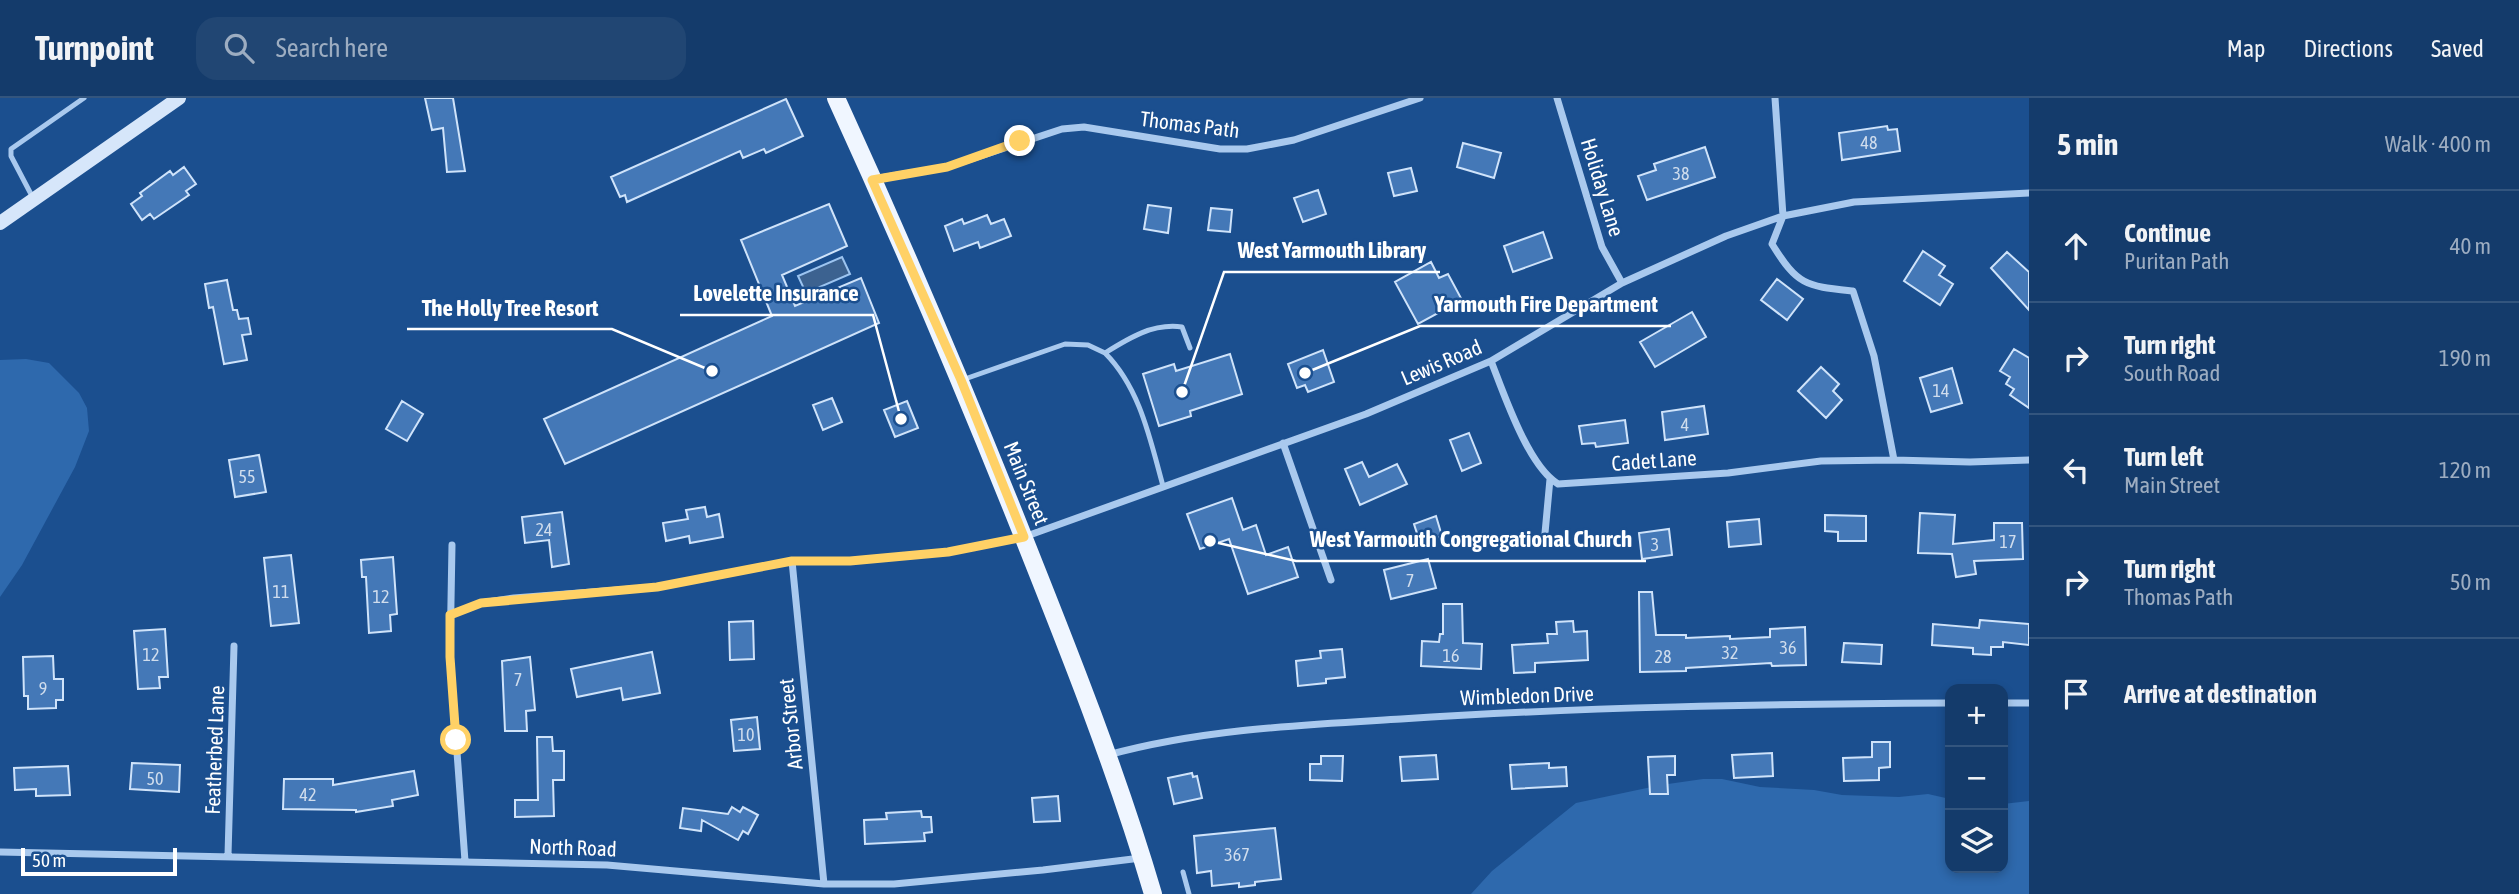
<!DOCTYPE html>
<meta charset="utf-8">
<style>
:root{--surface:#143b6b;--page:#214673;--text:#f1f3f6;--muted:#9dadc1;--line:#33557e}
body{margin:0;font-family:"Asap Condensed",sans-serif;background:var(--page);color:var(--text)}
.controls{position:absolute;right:21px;bottom:21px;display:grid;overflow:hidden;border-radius:14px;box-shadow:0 4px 10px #0003}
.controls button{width:63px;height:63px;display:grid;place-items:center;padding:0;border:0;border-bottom:2px solid var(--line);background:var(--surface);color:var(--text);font:35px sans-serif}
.scale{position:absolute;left:21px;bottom:18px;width:156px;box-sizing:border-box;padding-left:7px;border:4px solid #fff;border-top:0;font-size:19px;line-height:24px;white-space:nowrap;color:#fff;-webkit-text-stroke:5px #1b4f8f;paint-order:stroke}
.stop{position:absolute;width:21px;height:21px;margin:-16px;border:5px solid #ffd166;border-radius:50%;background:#fff}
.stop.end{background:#ffd166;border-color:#fff;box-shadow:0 2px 7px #0008}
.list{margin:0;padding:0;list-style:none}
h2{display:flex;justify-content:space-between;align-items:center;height:91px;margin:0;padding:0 28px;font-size:30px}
h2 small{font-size:23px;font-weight:400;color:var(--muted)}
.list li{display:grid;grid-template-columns:46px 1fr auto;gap:21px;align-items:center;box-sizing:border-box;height:112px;padding:0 28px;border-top:2px solid var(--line)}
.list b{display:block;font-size:26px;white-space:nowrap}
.list p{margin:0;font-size:23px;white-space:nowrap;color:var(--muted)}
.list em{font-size:23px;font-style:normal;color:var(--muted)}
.icon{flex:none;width:38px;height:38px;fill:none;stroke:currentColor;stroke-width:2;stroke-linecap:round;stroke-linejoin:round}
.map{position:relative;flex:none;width:2029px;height:796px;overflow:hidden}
header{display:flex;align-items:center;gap:42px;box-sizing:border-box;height:98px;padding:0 35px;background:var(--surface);border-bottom:2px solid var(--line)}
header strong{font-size:33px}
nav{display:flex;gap:38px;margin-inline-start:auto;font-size:24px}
.search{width:490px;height:63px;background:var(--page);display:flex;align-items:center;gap:18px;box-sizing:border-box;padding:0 24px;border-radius:21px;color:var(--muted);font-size:26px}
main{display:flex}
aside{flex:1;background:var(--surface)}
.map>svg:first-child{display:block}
.green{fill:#2e69ad}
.water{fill:#3c6290;stroke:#9cc4f0;stroke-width:2}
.building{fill:#4478b7;stroke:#cfe3fa;stroke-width:2}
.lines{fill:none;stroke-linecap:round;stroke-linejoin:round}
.service{stroke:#a9c9ee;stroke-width:5}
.minor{stroke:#a9c9ee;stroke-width:7}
.secondary{stroke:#d6e6fa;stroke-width:14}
.primary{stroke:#f0f6ff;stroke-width:18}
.route{stroke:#ffd166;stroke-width:9}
.labels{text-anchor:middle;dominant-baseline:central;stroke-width:5;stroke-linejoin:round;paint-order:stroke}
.number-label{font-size:18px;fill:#d0dded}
.street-label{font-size:21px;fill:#fff;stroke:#1b4f8f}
.leader{fill:none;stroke:#fff;stroke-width:2.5}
.callout-dot{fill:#fff;stroke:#1b4f8f;stroke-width:2.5}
.callout-label{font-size:23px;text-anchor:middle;font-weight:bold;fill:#fff;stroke:#1b4f8f;stroke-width:5;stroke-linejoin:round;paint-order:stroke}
</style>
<header>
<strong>Turnpoint</strong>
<div class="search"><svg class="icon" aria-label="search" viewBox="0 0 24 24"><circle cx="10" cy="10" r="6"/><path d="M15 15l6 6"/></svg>Search here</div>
<nav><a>Map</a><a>Directions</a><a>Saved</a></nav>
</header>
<main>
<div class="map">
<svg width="2029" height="796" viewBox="0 0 2029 796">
<rect width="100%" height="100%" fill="#1b4f8f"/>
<path class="green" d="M 26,261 L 49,265 L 79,295 L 87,310 L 89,333 L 75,369 L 22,467 L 0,499 L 0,262 Z
M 1703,681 L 1722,681 L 1760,689 L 1814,692 L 1842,697 L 1899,699 L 1928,696 L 1950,701 L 1950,770 L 2003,770 L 2003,706 L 2029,703 L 2029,796 L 1471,796 L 1492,773 L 1576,705 L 1661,687 Z"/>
<path class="water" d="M 842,159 L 850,176 L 806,195 L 798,178 Z"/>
<path class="building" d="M 425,0 L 453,0 L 465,73 L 447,74 L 443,30 L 432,32 Z
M 786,1 L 803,38 L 766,55 L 764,51 L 743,60 L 740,53 L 627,104 L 625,97 L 620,99 L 611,79 Z
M 1887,28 L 1888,32 L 1897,31 L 1900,53 L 1842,62 L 1839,35 Z
M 1463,45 L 1501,55 L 1494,80 L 1457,69 Z
M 1705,49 L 1715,79 L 1647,102 L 1638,78 L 1656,72 L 1654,66 Z
M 184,69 L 196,86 L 186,93 L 189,97 L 154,121 L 150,116 L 142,122 L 131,106 L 142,98 L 140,95 L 170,73 L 173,77 Z
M 1411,70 L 1417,93 L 1394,98 L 1388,75 Z
M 1318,92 L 1326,116 L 1303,124 L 1294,100 Z
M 829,106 L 847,148 L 782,177 L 795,208 L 861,180 L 879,225 L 565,366 L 544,321 L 772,218 L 741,142 Z
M 1148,107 L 1171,110 L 1168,135 L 1144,131 Z
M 1211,110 L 1232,112 L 1230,134 L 1208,132 Z
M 987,117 L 991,126 L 1004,121 L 1011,138 L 980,150 L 978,144 L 954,153 L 945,128 L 962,121 L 964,126 Z
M 1543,134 L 1552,160 L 1513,174 L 1504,148 Z
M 1923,153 L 1945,168 L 1939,177 L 1953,186 L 1940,207 L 1904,183 Z
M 2007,154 L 2029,174 L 2029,212 L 1991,170 Z
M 1431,164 L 1439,180 L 1448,176 L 1462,202 L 1418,226 L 1395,184 Z
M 1777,181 L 1803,201 L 1787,222 L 1761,202 Z
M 227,182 L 233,212 L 237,212 L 239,221 L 248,220 L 251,236 L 242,237 L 247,262 L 224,266 L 213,209 L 209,210 L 205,186 Z
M 1692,214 L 1706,239 L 1655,269 L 1640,244 Z
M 2014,251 L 2029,260 L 2029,310 L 2010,297 L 2014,291 L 2006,286 L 2010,279 L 2000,273 Z
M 1323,252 L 1334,284 L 1308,294 L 1305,287 L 1297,290 L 1288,266 Z
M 1230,256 L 1242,296 L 1190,313 L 1191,318 L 1159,328 L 1143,276 L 1174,266 L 1176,273 Z
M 1821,269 L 1839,286 L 1833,293 L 1842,302 L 1826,320 L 1798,293 Z
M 1952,270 L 1962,305 L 1931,314 L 1920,280 Z
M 832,300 L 842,324 L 823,332 L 813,307 Z
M 402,303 L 423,316 L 407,343 L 386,331 Z
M 907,303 L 918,330 L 895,339 L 884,312 Z
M 1704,308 L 1708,336 L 1665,342 L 1662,314 Z
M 1625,322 L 1628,345 L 1596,349 L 1595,345 L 1582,346 L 1579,328 Z
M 1469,335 L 1481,365 L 1462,373 L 1450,342 Z
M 259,357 L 266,394 L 235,399 L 229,362 Z
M 1362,364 L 1369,379 L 1397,366 L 1407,386 L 1360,407 L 1345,371 Z
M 1232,400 L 1243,432 L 1256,427 L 1266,457 L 1288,449 L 1298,479 L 1248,496 L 1229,441 L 1200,451 L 1187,416 Z
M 705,409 L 707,419 L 719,416 L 723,439 L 690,445 L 689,438 L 666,443 L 663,425 L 688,421 L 686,412 Z
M 562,414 L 569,466 L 552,469 L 549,442 L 525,445 L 522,419 Z
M 1920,415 L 1955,417 L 1953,446 L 1994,442 L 1994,425 L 2022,425 L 2023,461 L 1974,463 L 1976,476 L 1956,479 L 1952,456 L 1918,455 Z
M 1825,417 L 1866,418 L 1866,443 L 1838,443 L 1838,434 L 1825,433 Z
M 1436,418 L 1442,438 L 1420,445 L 1414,426 Z
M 1759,421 L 1761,446 L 1729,449 L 1727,424 Z
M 1669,431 L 1672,457 L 1642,461 L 1639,435 Z
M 291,457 L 299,525 L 271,528 L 264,460 Z
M 393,459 L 397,516 L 390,517 L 391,533 L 369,535 L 366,479 L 362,479 L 361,462 Z
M 1428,461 L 1436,490 L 1391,501 L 1384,472 Z
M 1639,494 L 1652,494 L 1656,537 L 1686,537 L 1686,540 L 1730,538 L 1730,541 L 1770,539 L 1770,531 L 1805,529 L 1806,567 L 1772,568 L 1771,565 L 1686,570 L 1686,573 L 1640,574 Z
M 1443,506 L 1462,506 L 1463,545 L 1482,546 L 1481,571 L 1421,568 L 1422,543 L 1439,544 L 1440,536 L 1443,536 Z
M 1980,522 L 2029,526 L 2029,547 L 2003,544 L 2003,549 L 1991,549 L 1991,557 L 1973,556 L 1973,550 L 1932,547 L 1933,526 L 1979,530 Z
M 753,523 L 754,561 L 730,562 L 729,524 Z
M 1573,523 L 1574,534 L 1587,533 L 1588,562 L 1535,565 L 1535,574 L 1514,575 L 1512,547 L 1548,545 L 1547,536 L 1557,536 L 1556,524 Z
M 165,531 L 168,579 L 159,579 L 160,590 L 138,591 L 134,533 Z
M 1844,545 L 1882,547 L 1881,566 L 1842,564 Z
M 1342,551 L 1345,579 L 1326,581 L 1326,585 L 1298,588 L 1296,563 L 1321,560 L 1320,553 Z
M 652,554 L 660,595 L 623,602 L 621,590 L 577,599 L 571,571 Z
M 53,558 L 54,581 L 63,581 L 63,602 L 56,602 L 56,610 L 28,611 L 28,598 L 24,598 L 23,559 Z
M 530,559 L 535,612 L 526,613 L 527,633 L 505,633 L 502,563 Z
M 757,619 L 760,651 L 734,653 L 731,622 Z
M 537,639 L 552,639 L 553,653 L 564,653 L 564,682 L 553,682 L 554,718 L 515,719 L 515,702 L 538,702 Z
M 1872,644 L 1890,644 L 1890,669 L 1879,670 L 1879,682 L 1844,683 L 1843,660 L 1872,659 Z
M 1772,655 L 1773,678 L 1734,680 L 1732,657 Z
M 1436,657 L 1438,681 L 1402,683 L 1400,659 Z
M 1321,658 L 1343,658 L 1342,683 L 1310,682 L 1310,666 L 1321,666 Z
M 1675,658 L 1675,677 L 1667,677 L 1668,696 L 1650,696 L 1648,659 Z
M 132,665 L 180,667 L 179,694 L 130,691 Z
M 1549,665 L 1549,670 L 1566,669 L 1567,688 L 1512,691 L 1510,667 Z
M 68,668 L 70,697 L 36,698 L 36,691 L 15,692 L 14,670 Z
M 414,673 L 418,697 L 392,702 L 393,708 L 356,714 L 356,712 L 283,711 L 284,681 L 333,681 L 333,687 Z
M 1192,675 L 1193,679 L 1197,678 L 1202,700 L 1174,706 L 1168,680 Z
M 1058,698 L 1060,723 L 1034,724 L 1032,700 Z
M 732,709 L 740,714 L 743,709 L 758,717 L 748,736 L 743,733 L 738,742 L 702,722 L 701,733 L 680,730 L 683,710 L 728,716 Z
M 921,713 L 922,719 L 931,719 L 932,734 L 924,735 L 925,743 L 865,746 L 864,722 L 887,721 L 886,715 Z
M 1275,730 L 1281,781 L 1255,784 L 1255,787 L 1239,789 L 1239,785 L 1212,788 L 1211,773 L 1197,775 L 1194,738 Z"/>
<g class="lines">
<path class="service" d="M 33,100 L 11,58 L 11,51 L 84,0
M 962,282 L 1065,246 L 1088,247 L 1105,255
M 1163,388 C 1150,341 1140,290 1105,255 C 1129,240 1153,225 1182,229 L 1190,250
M 1183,774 L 1189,796"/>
<path class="minor" d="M 1557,0 L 1602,149 L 1622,185
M 1775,0 L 1783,118 L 1772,146 C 1798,188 1806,188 1853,193 L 1874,258 L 1894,362 L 1970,364 L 2029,362
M 874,81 L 947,69 L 1062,31 L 1084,29 L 1220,51 L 1247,51 L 1294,42 L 1420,0
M 1491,263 C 1504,296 1528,368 1558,386 L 1728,375 L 1821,363 L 1894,362
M 1283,345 L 1331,482
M 1544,446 L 1550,381
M 452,447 L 450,559 L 465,763
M 792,463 L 824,786
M 450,517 L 481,505 L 514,500 L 657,489 L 792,463 L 851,463 L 948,454 L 1024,439 L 1366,316 L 1491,263 L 1622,185 L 1726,138 L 1783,118 L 1854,104 L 2029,95
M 2003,605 L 2029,605
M 1108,657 C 1203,631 1302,627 1401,621 C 1583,609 1767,606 1950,605
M 0,754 L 607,767 L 824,786 L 894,786 L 1043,772 L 1141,760
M 228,757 L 234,548"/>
<path class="secondary" d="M 0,125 L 179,0"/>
<path class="primary" d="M 836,0 C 902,144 964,290 1023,438 C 1070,556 1117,674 1153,796"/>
</g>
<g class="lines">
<path class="route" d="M 456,642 L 450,559 L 450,517 L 481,505 L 657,489 L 792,463 L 850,463 L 948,454 L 1024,439 L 961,282 L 872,82 L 947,69 L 1020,43"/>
</g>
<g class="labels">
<g class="number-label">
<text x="1869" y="44">48</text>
<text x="1681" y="75">38</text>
<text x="1941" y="292">14</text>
<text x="1685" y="326">4</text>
<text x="247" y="378">55</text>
<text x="544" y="431">24</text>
<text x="2008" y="443">17</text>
<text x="1655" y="446">3</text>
<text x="1410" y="482">7</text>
<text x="281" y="493">11</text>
<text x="381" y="498">12</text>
<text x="1788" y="549">36</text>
<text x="1730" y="554">32</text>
<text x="151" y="556">12</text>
<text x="1451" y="557">16</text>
<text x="1663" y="558">28</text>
<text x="518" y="581">7</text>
<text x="43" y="590">9</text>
<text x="746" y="636">10</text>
<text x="155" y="680">50</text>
<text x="308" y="696">42</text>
<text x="1237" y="756">367</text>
</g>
<g class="street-label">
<text transform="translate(1190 26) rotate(7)">Thomas Path</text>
<text transform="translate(1603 89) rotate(73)">Holiday Lane</text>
<text transform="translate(1441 264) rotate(-23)">Lewis Road</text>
<text transform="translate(1654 362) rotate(-4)">Cadet Lane</text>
<text transform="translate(1027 385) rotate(68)">Main Street</text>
<text transform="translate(1527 597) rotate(-2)">Wimbledon Drive</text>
<text transform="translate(790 626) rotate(-96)">Arbor Street</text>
<text transform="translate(214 652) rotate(-88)">Featherbed Lane</text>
<text transform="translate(573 749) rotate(2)">North Road</text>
</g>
</g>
<path class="leader" d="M1182 294L1224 174H1440M901 321L873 217H680M1305 275L1420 228H1671M712 273L612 231H407M1210 443L1296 463H1646"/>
<g class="callout-dot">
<circle cx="1182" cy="294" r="7"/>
<circle cx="901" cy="321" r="7"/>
<circle cx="1305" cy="275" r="7"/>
<circle cx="712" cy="273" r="7"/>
<circle cx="1210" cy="443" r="7"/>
</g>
<g class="callout-label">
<text x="1332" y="160">West Yarmouth Library</text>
<text x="776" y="203">Lovelette Insurance</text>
<text x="1546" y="214">Yarmouth Fire Department</text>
<text x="510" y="218">The Holly Tree Resort</text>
<text x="1471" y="449">West Yarmouth Congregational Church</text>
</g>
</svg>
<div class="controls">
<button>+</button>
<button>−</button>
<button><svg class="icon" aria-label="layers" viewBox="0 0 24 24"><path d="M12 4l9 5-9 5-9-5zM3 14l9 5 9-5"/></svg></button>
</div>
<div class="scale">50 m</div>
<div class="stop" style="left:456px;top:642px"></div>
<div class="stop end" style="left:1020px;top:43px"></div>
</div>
<aside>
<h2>5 min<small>Walk · 400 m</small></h2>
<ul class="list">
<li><svg class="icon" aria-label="ahead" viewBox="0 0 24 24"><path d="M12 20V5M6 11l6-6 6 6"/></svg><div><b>Continue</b><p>Puritan Path</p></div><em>40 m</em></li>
<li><svg class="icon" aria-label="right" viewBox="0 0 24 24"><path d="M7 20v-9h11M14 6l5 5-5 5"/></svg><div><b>Turn right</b><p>South Road</p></div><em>190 m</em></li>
<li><svg class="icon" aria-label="left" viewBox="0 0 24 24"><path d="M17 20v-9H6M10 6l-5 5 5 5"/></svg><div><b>Turn left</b><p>Main Street</p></div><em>120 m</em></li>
<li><svg class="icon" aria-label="right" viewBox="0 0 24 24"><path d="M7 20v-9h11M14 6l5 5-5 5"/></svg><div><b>Turn right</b><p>Thomas Path</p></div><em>50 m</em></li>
<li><svg class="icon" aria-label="arrive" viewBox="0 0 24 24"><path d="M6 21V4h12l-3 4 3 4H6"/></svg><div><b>Arrive at destination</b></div></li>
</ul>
</aside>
</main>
